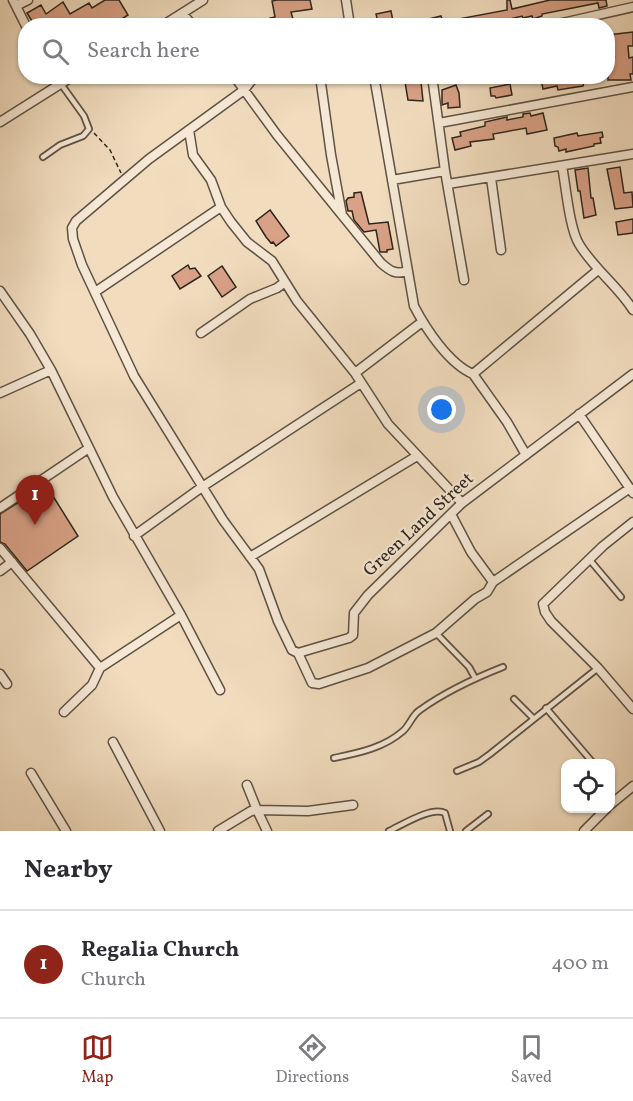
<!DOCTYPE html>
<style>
:root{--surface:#fff;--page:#f2f2f3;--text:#2b2b33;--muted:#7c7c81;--line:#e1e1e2;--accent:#8f2418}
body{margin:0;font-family:Vollkorn,serif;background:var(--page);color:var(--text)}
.controls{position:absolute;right:18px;bottom:18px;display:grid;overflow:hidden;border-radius:12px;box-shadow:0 2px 4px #0004}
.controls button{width:54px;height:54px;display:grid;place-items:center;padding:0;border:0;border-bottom:2px solid var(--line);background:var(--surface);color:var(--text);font:30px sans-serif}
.you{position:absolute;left:442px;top:410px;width:21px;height:21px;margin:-15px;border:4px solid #fff;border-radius:50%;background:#1a73e8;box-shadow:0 0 0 9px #1a73e833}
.badge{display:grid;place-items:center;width:39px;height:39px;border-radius:50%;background:var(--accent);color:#fff;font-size:20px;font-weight:700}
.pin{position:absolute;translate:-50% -50px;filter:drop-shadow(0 2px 3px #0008)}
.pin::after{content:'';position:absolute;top:32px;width:21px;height:18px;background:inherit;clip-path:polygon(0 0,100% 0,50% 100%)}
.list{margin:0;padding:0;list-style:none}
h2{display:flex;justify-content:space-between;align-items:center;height:78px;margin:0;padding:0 24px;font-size:26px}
h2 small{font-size:20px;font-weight:400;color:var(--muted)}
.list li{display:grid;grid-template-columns:39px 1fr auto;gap:18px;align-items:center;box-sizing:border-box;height:108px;padding:0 24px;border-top:2px solid var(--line)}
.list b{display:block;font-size:22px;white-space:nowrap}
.list p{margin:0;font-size:20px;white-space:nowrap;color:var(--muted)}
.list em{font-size:20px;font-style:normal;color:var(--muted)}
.icon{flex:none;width:33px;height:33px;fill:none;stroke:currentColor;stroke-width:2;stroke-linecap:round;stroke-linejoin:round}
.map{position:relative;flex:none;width:633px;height:831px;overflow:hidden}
.search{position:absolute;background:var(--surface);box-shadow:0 2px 4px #0004;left:18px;right:18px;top:18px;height:66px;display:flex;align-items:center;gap:15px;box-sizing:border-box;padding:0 21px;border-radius:24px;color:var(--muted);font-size:22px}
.sheet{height:186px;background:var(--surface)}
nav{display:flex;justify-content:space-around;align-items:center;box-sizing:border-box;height:84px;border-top:2px solid var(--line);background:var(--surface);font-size:16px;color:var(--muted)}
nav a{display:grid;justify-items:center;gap:3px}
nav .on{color:var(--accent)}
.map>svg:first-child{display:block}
.building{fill:#d9a186;stroke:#2d241b;stroke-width:1.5}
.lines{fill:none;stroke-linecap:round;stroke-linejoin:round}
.lane-casing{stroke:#5e5244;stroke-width:8}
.street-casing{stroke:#5e5244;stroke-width:11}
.path{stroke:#2d241b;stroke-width:1.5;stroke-dasharray:4.5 3;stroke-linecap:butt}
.lane{stroke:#f6e8d5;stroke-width:4.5}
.street{stroke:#f6e8d5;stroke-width:8}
.labels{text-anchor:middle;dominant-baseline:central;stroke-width:4.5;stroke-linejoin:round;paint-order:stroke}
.street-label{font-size:18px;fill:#2d241b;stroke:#f6e8d5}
</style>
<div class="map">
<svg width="633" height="831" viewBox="0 0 633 831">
<rect width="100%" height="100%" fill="#f1dcbe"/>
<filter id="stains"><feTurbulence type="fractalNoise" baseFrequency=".00333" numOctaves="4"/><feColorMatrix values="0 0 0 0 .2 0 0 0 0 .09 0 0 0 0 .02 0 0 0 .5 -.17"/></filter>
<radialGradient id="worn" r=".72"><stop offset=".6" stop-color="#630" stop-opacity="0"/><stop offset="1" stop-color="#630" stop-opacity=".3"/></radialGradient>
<path class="building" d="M 105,0 L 119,0 L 128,15 L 111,26 L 35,26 L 27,13 L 41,5 L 46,14 L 63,2 L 70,14 L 89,3 L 92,8 Z
M 277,0 L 310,0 L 312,9 L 291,12 L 293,19 L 286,20 L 285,23 L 271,26 L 270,18 L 275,17 L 272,1 Z
M 507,0 L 510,0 L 512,9 L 550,0 L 606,0 L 607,6 L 599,8 L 598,3 L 542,14 L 542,16 L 533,19 L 532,16 L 523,18 L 522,16 L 490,24 L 490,26 L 422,26 L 421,21 L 441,16 L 443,22 L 507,10 Z
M 391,11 L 394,26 L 379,26 L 376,14 Z
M 633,32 L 633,46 L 628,46 L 629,58 L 633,57 L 633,74 L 630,74 L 631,80 L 608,80 L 608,35 Z
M 404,76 L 416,76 L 417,83 L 421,82 L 423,101 L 408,100 Z
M 552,76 L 597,76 L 598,79 L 584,82 L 583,86 L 570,88 L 558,90 L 557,86 L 543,89 L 541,79 Z
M 510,84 L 512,95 L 496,98 L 495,96 L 491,96 L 490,88 Z
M 456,85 L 459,93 L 460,107 L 448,108 L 448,103 L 442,105 L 442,90 Z
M 530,113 L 531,116 L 543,113 L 547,130 L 527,134 L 526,128 L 493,134 L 494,139 L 470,142 L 471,146 L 455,150 L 452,138 L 461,136 L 460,132 L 485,126 L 485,122 L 507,117 L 507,120 L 523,117 L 523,114 Z
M 602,132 L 603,137 L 600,138 L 601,143 L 594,144 L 594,146 L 566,152 L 566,149 L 559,151 L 558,147 L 555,146 L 554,138 L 577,133 L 578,136 Z
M 620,167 L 624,193 L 632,192 L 633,207 L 615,209 L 607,169 Z
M 588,168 L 591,198 L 593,198 L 596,215 L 584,218 L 580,191 L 578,191 L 575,170 Z
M 361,192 L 369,224 L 388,222 L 393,249 L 387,250 L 387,252 L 380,252 L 376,230 L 364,232 L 354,220 L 352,211 L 348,211 L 346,201 L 348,198 L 354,197 L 354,193 Z
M 270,210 L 289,236 L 276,246 L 273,242 L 271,243 L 266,237 L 256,221 Z
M 633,219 L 633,233 L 618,235 L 616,222 Z
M 188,265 L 190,269 L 195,268 L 201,276 L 180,289 L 172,276 Z
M 222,266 L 236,287 L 222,297 L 208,276 Z
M 46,485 L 78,536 L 27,571 L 5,544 L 0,542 L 0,514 Z"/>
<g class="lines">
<defs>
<path id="lane" d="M 43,157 L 60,145 L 83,136 L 89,129 L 84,116 L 61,84
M 589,559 L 621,597
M 436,633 L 469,667 L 475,678
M 514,699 L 534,719
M 546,708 L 594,764
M 334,758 C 358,753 384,748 403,731 C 410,725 412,715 420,710 C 445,692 475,678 503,667
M 457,771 L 479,762 L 490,754 L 598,668
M 389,831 C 402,825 432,806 445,813 L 450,831
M 466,831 L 488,814"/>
<path id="street" d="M 13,0 L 26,26
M 346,0 L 350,26
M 16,6 L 28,0
M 183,14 L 193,26
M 162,26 L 203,0
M 549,26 L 633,7
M 234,76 L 277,135 L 381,263 C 390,271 396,275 407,271
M 255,76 L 244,90 L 149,159 L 76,221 L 72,228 L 73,239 L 82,265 L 134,376 L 223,520 L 259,569 L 278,621 L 292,650 L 298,653 L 312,683 L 319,684 L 368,668 L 436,633 L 475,599 L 487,592 L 493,582 L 630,488
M 320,76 L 331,155 L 342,215
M 374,76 L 414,306 C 426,329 449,364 473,374 L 507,422 L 526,455
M 432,76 L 445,171 L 464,280
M 0,122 L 73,76
M 439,123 L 633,87
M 189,130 L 193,155 L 211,180 L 221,207 L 231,222 L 247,242 L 272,261 L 297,301 L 355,373 L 388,424 L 462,503
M 562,166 C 566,186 569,227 579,244 C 594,269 618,286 633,310
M 491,178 L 501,250
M 392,180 L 445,171
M 448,184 L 633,154
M 0,291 L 30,334 L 51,370 L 113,497 L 181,615 L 220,690
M 95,292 L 221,207
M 201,333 L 250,299 L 277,288 L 285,282
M 355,373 L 422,322
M 473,374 L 598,270
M 0,393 L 51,370
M 579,414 L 633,493
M 0,508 L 89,448
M 451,514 L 471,552 L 493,582
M 633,522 L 603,546 L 543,604 L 545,612 L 551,621 L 598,668 L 633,709
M 134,536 L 202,487 L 361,383
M 0,548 L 100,668
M 250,557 L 417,456
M 0,571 L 12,562
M 298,653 L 349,638 L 353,635 L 354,613 L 368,595 L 462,503 L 633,374
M 0,674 L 7,684
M 64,712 L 92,685 L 100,668 L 181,615
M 113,742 L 160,831
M 31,773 L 66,831
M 247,785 L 257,810 L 308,811 L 353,805
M 610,805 L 633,786
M 218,831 L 251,811 L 257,810 L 267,831
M 584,831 L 607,808"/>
</defs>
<use href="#lane" class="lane-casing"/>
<use href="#street" class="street-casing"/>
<path class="path" d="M 94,133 L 110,150 L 121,173"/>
<use href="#lane" class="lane"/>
<use href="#street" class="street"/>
</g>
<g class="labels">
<g class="street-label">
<text transform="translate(419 525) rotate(-43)">Green Land Street</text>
</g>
</g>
<rect width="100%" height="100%" filter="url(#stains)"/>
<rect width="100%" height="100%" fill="url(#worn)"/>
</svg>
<div class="controls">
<button><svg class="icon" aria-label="locate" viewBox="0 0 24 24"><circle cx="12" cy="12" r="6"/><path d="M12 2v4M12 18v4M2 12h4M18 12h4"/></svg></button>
</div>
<div class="you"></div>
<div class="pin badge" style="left:35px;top:525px">1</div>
<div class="search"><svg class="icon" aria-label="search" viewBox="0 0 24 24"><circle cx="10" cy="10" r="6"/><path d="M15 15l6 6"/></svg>Search here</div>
</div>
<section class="sheet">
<h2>Nearby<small></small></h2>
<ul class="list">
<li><span class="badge">1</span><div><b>Regalia Church</b><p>Church</p></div><em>400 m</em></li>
</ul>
</section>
<nav>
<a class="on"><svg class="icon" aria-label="map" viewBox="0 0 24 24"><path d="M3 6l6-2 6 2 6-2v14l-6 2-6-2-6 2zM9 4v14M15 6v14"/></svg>Map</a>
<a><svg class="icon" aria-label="directions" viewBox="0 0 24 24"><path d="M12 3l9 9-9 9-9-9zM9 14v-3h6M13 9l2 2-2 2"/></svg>Directions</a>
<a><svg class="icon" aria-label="saved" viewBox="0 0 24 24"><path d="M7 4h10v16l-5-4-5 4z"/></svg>Saved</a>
</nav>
